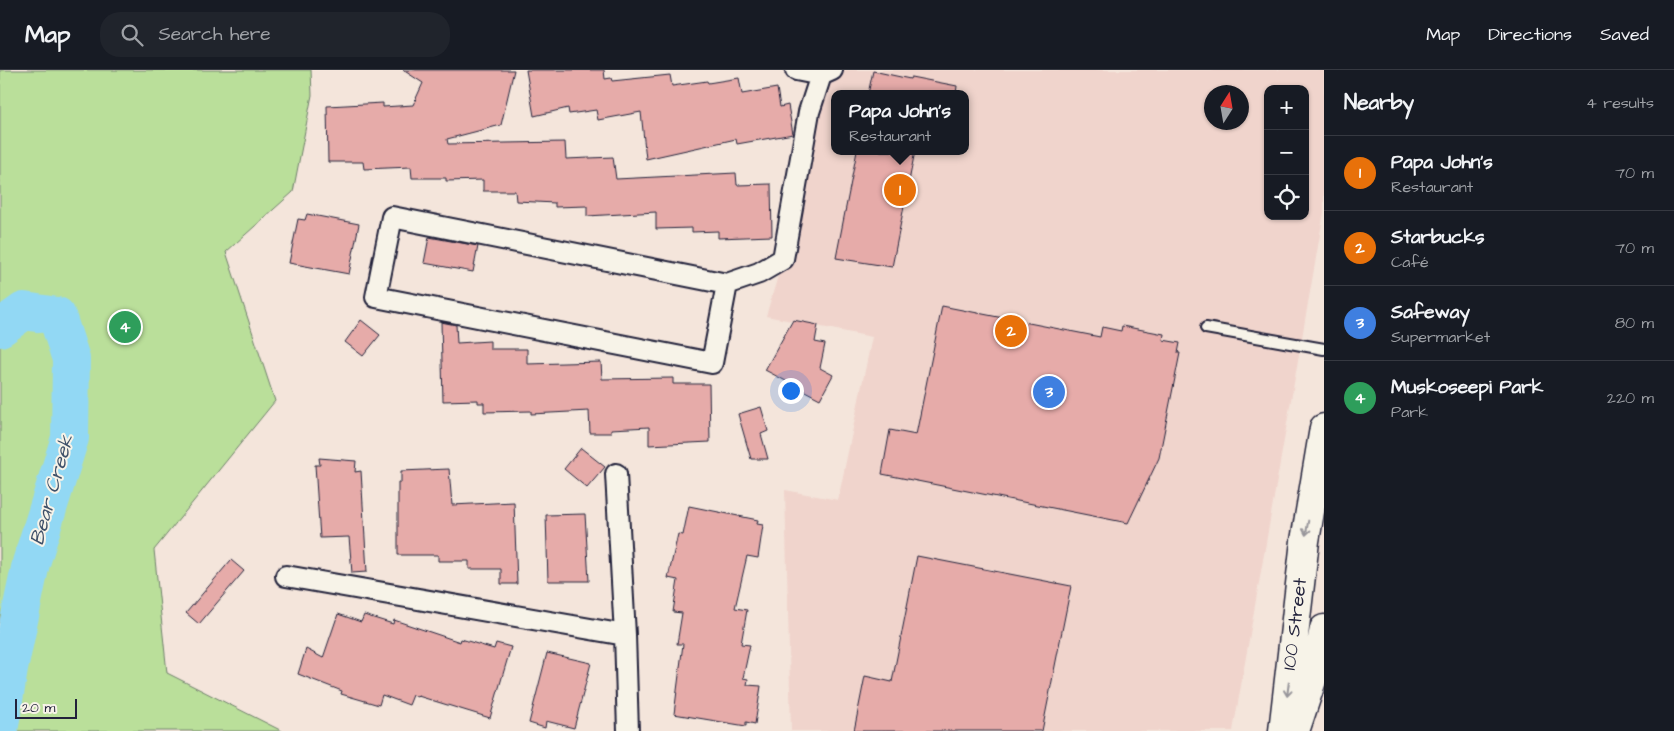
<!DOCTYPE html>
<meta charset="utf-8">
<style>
:root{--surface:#171b24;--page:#20242c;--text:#f1f3f6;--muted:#9ea1a6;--line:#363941;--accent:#d93025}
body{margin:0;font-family:"Architects Daughter",sans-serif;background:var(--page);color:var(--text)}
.controls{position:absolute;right:15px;top:15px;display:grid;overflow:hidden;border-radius:10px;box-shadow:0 1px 4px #0004}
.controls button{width:45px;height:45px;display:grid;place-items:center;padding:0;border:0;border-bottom:1px solid var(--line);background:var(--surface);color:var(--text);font:25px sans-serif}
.compass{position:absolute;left:1204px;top:15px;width:45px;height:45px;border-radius:50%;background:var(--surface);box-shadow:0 1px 4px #0004;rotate:11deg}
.scale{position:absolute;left:15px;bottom:12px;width:62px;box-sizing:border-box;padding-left:5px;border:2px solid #22223b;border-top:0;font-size:14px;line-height:18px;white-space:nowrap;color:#22223b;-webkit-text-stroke:4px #f7f3e8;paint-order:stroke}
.you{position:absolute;left:790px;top:320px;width:18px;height:18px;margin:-12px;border:4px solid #fff;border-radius:50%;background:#1a73e8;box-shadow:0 0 0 8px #1a73e833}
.badge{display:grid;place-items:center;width:32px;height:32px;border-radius:50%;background:var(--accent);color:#fff;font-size:16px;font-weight:700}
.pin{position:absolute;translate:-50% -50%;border:2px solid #fff;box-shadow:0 1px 5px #0006}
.popup{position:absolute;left:831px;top:20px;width:138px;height:65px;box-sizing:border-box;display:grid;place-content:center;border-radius:10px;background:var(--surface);filter:drop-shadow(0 1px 4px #0005);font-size:16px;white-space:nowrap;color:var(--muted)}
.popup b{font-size:19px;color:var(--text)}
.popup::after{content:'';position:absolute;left:50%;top:100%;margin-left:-10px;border:10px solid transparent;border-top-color:var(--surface)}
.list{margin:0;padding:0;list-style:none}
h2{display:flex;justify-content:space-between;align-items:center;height:65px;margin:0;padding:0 20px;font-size:21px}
h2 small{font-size:16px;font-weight:400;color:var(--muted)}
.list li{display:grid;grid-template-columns:32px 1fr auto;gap:15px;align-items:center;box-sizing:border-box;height:75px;padding:0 20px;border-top:1px solid var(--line)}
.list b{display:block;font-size:19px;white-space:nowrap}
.list p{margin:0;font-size:16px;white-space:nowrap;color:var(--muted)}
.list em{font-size:16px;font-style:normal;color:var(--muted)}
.icon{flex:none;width:28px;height:28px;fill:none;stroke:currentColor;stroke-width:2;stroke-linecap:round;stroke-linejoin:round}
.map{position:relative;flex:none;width:1324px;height:661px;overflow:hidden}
header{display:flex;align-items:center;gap:30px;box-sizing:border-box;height:70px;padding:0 25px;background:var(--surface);border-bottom:1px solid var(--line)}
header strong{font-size:24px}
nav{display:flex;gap:28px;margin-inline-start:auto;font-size:18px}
.search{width:350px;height:45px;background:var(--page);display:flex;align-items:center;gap:12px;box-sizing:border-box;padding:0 18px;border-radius:20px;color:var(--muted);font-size:19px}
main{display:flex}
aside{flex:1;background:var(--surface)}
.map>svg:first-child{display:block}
.built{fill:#f0d4cc;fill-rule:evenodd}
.green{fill:#badf9a;stroke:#6e806a}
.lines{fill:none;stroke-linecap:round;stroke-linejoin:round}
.river{stroke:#92d8f4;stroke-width:38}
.building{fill:#e6aba9;stroke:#22223b}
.service-casing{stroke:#22223b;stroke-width:14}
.minor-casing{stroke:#22223b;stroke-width:24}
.secondary-casing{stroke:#22223b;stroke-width:31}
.service{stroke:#f7f3e8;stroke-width:10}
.minor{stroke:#f7f3e8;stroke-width:20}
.secondary{stroke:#f7f3e8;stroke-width:28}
.oneway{stroke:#97959a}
.labels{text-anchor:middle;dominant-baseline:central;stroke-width:4;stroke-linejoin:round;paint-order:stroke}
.street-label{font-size:19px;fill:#22223b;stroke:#f7f3e8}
.water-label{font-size:20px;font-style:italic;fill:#3e5069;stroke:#f7f3e8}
</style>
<header>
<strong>Map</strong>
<div class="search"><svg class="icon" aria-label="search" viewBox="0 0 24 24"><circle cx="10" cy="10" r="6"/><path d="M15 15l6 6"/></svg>Search here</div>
<nav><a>Map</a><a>Directions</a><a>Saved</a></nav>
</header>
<main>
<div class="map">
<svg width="1324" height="661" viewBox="0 0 1324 661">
<rect width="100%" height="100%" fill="#f4e5db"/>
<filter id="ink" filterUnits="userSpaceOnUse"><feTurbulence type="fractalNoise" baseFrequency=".02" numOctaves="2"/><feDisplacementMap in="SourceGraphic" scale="10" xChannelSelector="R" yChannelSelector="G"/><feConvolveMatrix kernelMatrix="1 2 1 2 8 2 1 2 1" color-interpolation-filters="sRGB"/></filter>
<g filter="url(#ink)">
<path class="built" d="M 833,0 L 1324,0 L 1324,142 L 1233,661 L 791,661 L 785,420 L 838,430 L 872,267 L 766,246 L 783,189 L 809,42 ZM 1268,19 L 1305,19 L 1305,146 L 1268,146 ZM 1212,22 L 1242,22 L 1242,52 L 1212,52 ZM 835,24 L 965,24 L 965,81 L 835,81 Z"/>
<path class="green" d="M 0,0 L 311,0 L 312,25 L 293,122 L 226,182 L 275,331 L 154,480 L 167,603 L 282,661 L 0,661 Z"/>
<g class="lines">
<path class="river" d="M 0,258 L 24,241 L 57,246 L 71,289 L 70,368 L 31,493 L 9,599 L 0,655"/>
</g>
<path class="building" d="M 403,0 L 514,0 L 501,55 L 447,69 L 448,74 L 565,72 L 566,89 L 613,87 L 616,109 L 736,103 L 737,115 L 771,114 L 772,166 L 718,168 L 718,161 L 692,162 L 692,158 L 656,159 L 656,142 L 587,146 L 587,136 L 555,137 L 555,133 L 516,131 L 515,121 L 483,121 L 483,110 L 446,111 L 446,108 L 412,108 L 411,97 L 364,99 L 363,92 L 328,92 L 327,36 L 383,33 L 383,37 L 413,35 L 423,13 Z
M 526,0 L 604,0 L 605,9 L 611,8 L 612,11 L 670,5 L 672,16 L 707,11 L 708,13 L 739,8 L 742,24 L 777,18 L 780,37 L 788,35 L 793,64 L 737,74 L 736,69 L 646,89 L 641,42 L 598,50 L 596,40 L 569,44 L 568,38 L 534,46 Z
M 873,1 L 910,9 L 911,7 L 957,16 L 956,24 L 868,24 Z
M 857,81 L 915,81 L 892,197 L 836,188 Z
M 307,144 L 359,154 L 349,204 L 289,193 L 298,149 L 305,150 Z
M 429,167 L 478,176 L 473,202 L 424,193 Z
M 942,236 L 1100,267 L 1102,257 L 1121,261 L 1122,256 L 1164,264 L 1163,270 L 1180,273 L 1178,283 L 1180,283 L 1159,388 L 1128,453 L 882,404 L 890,360 L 916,365 Z
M 361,250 L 380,265 L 363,286 L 345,272 Z
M 793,250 L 818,255 L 815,272 L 825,274 L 820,298 L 833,305 L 820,329 L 765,300 Z
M 441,252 L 456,255 L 457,273 L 490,271 L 490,279 L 527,279 L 527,294 L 601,292 L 602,309 L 673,308 L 673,314 L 709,314 L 710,372 L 649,375 L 649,357 L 611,359 L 611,363 L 590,363 L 589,341 L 531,344 L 531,341 L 484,342 L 484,333 L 478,333 L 478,330 L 443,331 Z
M 761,337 L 768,361 L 761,364 L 768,389 L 751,389 L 738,344 Z
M 581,378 L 605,397 L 587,418 L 564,399 Z
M 319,388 L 356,391 L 355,402 L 361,401 L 367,502 L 352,503 L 349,467 L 320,468 L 315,395 L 320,395 Z
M 449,399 L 452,435 L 514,432 L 517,514 L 501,514 L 501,499 L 469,499 L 469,491 L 438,491 L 438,485 L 398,485 L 398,412 L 401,412 L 401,401 Z
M 689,436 L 758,450 L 757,454 L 763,455 L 758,488 L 747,486 L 735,538 L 747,540 L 741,574 L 750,575 L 743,608 L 748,609 L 747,615 L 761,616 L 755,654 L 746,652 L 746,656 L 674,644 L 683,574 L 677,574 L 682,543 L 673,542 L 678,510 L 668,508 L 678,464 L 683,465 Z
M 585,444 L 589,511 L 548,511 L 546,445 Z
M 917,486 L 1071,516 L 1042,661 L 854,661 L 865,606 L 892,612 Z
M 231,490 L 244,501 L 199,554 L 186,543 Z
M 338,544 L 361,552 L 364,545 L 393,554 L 394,550 L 460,572 L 461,569 L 494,579 L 496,573 L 511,577 L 490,648 L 418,626 L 417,627 L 413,625 L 409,635 L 382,625 L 379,635 L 341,624 L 342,621 L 298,604 L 306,579 L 323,588 Z
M 547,583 L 591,593 L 574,658 L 546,651 L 545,658 L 529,653 Z"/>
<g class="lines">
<defs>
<path id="service" d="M 1206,258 L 1324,279"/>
<path id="minor" d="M 796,0 L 821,5 L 832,0
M 727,214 L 712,293 L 376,227 L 392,147 L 727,214 L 759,203 L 783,189 L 809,42 L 821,5
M 616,404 L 625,565 L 628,661
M 286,506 L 625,565"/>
<path id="secondary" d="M 1283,661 L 1305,471 L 1324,358
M 1295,661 L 1316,598 L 1324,559"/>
</defs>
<use href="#service" class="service-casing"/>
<use href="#minor" class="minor-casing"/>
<use href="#secondary" class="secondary-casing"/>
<use href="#service" class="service"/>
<use href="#minor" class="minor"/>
<use href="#secondary" class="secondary"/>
</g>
<defs><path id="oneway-shaft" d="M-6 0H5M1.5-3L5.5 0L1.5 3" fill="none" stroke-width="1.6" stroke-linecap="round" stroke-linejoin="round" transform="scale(1.25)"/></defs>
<g class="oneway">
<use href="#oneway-shaft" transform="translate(1307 458) rotate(100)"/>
<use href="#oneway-shaft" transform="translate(1288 619) rotate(97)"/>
</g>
</g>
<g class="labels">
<g class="street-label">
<text transform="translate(1295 554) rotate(-83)">100 Street</text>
</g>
<g class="water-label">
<text transform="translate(52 420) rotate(-74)">Bear Creek</text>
</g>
</g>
</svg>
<div class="controls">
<button>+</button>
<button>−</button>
<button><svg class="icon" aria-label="locate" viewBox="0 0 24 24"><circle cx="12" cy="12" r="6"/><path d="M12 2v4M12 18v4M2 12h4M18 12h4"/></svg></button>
</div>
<svg class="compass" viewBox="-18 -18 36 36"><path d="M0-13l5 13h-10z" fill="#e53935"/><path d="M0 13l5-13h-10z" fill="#9ea1a6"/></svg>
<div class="scale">20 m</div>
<div class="you"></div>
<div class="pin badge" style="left:900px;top:120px;background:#e8710a">1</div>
<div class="popup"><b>Papa John's</b>Restaurant</div>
<div class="pin badge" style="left:1011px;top:261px;background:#e8710a">2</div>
<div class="pin badge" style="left:1049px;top:322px;background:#3f7fe0">3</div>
<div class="pin badge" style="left:125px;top:257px;background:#2e9e5b">4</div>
</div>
<aside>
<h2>Nearby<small>4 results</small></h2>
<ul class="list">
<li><span class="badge" style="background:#e8710a">1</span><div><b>Papa John's</b><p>Restaurant</p></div><em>70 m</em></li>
<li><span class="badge" style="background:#e8710a">2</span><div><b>Starbucks</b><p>Café</p></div><em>70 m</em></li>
<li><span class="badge" style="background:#3f7fe0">3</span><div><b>Safeway</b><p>Supermarket</p></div><em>80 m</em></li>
<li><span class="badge" style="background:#2e9e5b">4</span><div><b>Muskoseepi Park</b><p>Park</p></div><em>220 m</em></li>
</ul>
</aside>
</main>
